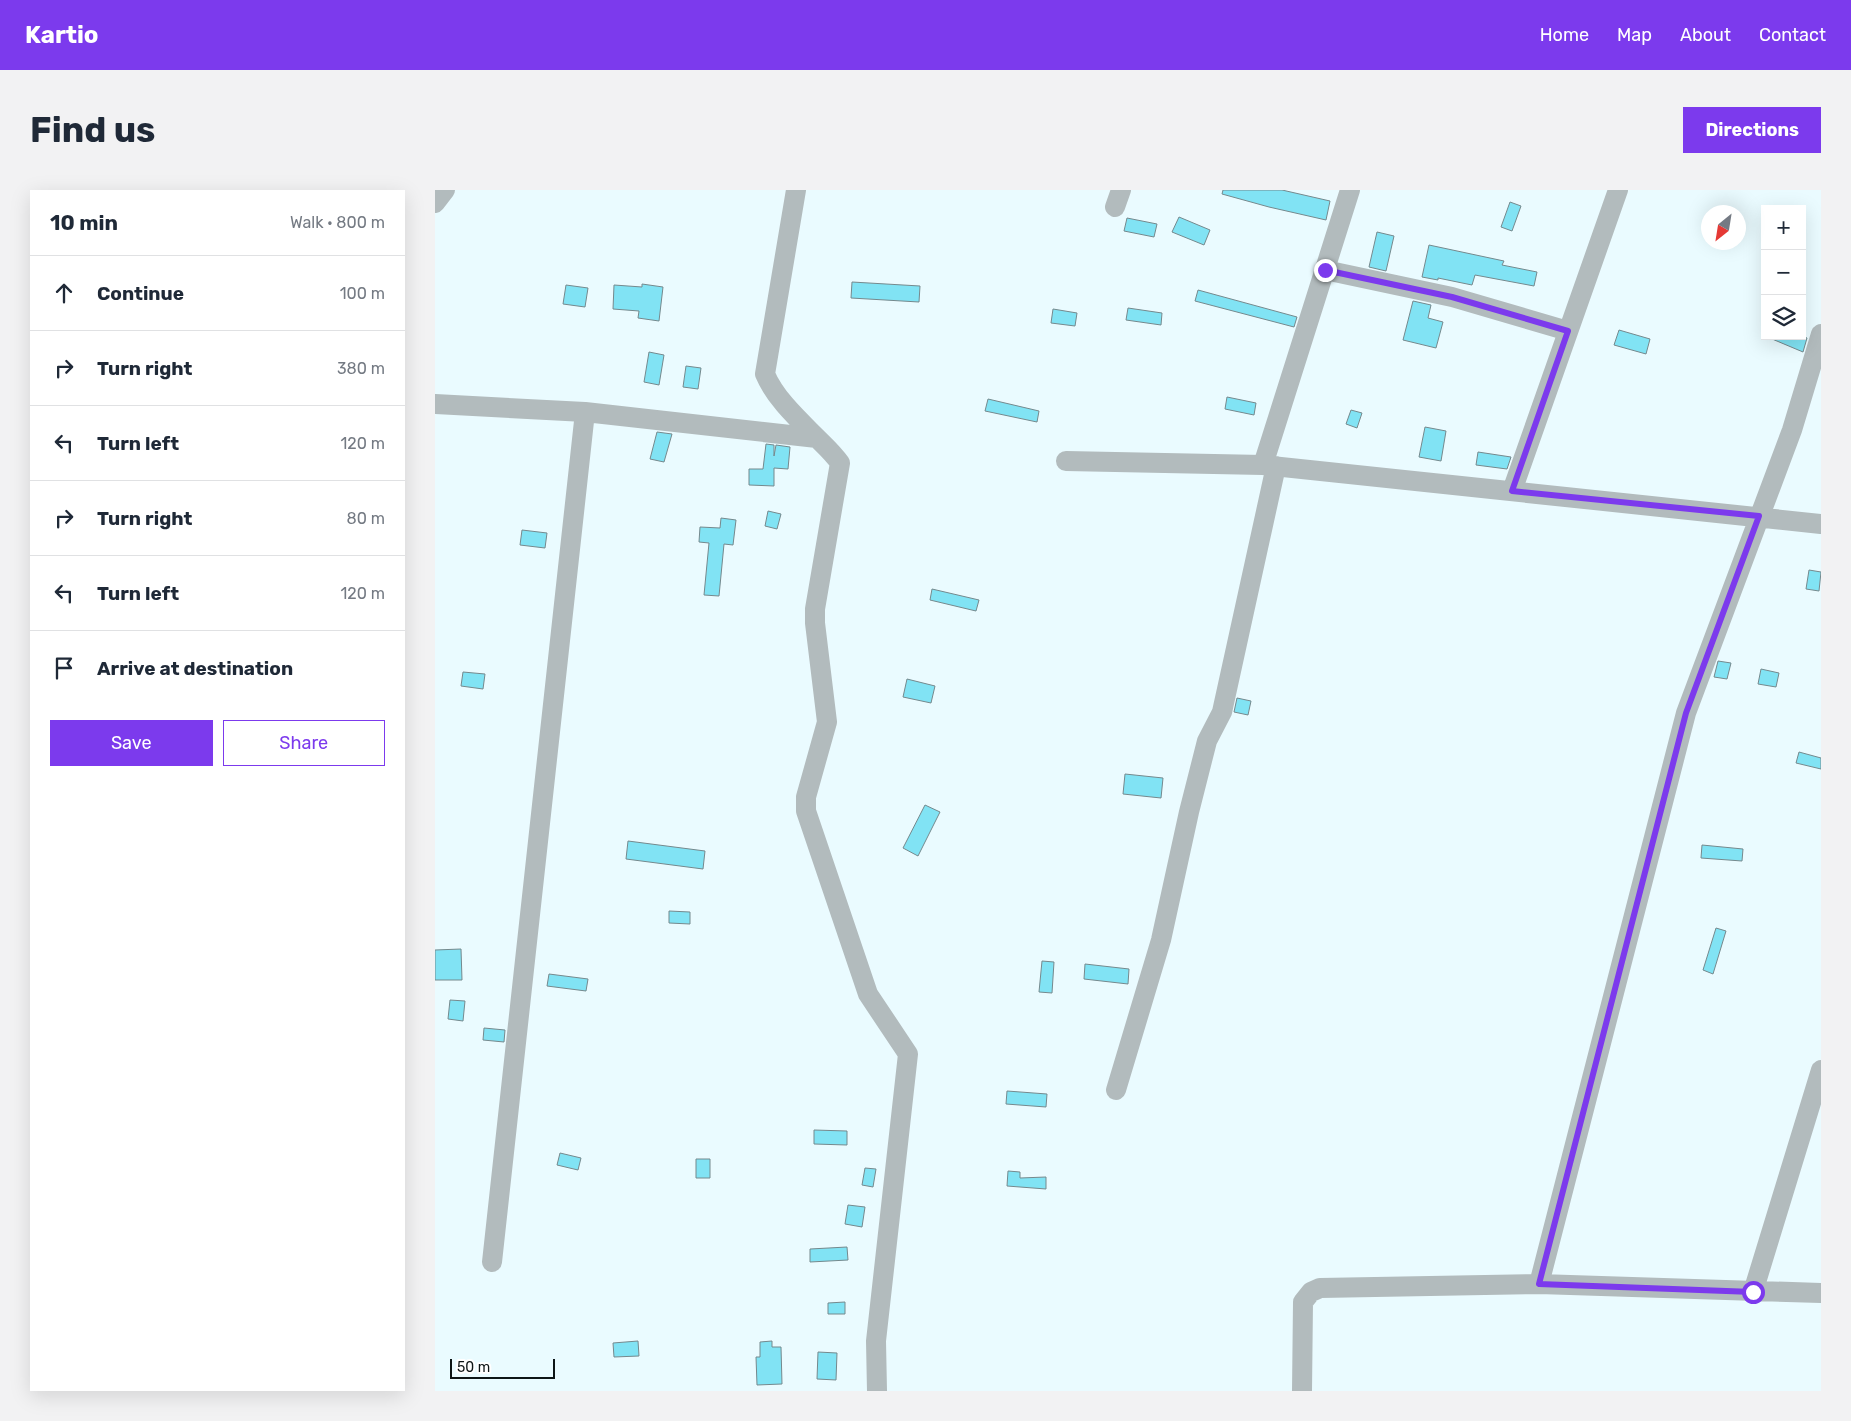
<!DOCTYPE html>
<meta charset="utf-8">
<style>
:root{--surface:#fff;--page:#f2f2f3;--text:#1f2937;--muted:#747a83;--line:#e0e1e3;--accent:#7c3aed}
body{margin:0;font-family:Rubik,sans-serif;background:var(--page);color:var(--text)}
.controls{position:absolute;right:15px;top:15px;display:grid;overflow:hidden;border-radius:0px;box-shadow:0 5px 20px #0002}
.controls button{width:45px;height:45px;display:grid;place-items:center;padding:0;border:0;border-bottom:1px solid var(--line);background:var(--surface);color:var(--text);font:25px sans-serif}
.compass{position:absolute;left:1266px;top:15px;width:45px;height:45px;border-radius:50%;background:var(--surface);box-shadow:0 5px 20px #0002;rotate:210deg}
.scale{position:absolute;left:15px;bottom:12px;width:105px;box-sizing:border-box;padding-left:5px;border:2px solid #0d1516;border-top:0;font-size:14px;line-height:18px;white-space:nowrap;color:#0d1516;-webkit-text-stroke:4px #fff;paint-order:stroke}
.stop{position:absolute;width:15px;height:15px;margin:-11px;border:4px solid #7c3aed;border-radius:50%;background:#fff}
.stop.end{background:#7c3aed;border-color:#fff;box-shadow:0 1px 5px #0008}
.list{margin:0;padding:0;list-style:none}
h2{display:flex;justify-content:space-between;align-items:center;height:65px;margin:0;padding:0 20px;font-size:21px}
h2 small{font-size:16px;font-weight:400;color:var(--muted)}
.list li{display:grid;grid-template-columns:32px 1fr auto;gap:15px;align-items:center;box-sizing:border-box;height:75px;padding:0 20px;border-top:1px solid var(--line)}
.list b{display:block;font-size:19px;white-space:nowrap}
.list em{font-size:16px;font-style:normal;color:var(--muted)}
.actions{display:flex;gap:10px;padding:15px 20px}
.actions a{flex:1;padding:11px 0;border:1px solid var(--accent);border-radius:0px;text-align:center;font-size:18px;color:var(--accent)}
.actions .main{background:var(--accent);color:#fff}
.icon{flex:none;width:28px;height:28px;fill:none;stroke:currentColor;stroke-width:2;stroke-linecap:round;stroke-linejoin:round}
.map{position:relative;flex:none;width:1386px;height:1201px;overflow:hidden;border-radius:0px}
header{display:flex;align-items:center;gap:30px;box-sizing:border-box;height:70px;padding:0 25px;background:var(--accent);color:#fff}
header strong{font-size:24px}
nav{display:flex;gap:28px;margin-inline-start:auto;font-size:18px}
.intro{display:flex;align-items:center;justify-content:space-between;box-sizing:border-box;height:120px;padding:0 30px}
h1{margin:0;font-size:35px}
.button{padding:12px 22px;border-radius:0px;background:var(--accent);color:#fff;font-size:18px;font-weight:700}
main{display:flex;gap:30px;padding:0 30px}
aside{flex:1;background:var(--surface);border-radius:0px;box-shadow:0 5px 20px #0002}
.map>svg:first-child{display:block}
.building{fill:#81e3f4;stroke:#75898d}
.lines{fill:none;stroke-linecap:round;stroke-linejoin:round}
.minor{stroke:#b2bbbd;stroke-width:20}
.route{stroke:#7c3aed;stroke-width:6}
</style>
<header>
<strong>Kartio</strong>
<nav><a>Home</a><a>Map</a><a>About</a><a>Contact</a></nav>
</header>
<div class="intro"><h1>Find us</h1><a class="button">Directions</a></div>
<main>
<aside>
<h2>10 min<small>Walk · 800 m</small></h2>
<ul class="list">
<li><svg class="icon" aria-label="ahead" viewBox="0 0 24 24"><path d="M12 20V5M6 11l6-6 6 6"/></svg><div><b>Continue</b></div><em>100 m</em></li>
<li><svg class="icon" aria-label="right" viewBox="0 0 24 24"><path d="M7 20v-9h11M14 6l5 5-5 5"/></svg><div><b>Turn right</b></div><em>380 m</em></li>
<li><svg class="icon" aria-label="left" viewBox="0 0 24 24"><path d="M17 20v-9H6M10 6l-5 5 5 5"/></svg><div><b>Turn left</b></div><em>120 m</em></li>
<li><svg class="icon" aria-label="right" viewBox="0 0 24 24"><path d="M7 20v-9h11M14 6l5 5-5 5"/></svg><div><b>Turn right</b></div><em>80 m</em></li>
<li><svg class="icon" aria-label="left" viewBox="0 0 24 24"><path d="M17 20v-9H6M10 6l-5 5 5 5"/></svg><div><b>Turn left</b></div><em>120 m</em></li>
<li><svg class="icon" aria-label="arrive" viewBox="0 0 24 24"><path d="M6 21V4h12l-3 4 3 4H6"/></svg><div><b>Arrive at destination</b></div></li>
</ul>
<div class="actions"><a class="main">Save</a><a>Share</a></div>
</aside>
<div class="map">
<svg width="1386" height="1201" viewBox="0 0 1386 1201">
<rect width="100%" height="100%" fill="#eafbff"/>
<path class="building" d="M 788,0 L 847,0 L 895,11 L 891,30 L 834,17 L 787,4 Z
M 1075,12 L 1086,16 L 1077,41 L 1066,37 Z
M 744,27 L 775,40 L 769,55 L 737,42 Z
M 692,28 L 722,34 L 719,47 L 689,41 Z
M 942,42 L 959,46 L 951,81 L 934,77 Z
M 994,55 L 1069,71 L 1067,75 L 1102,82 L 1099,96 L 1040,85 L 1037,95 L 1003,88 L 1003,90 L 987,87 Z
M 417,92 L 485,96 L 484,112 L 416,108 Z
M 207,94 L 228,97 L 224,131 L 203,128 L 204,121 L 178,119 L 179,95 L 207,97 Z
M 131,95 L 153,98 L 150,117 L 128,114 Z
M 763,100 L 862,127 L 859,137 L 760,111 Z
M 978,111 L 996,115 L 993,128 L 1008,132 L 1001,158 L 968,150 Z
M 693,118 L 727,123 L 726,135 L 691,130 Z
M 618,119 L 642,123 L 640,136 L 616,133 Z
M 1184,140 L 1215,149 L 1211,164 L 1179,155 Z
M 1330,146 L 1367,146 L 1372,148 L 1368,162 Z
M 214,162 L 229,165 L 224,195 L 209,192 Z
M 251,176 L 266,178 L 263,199 L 248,197 Z
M 792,207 L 821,213 L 819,225 L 790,219 Z
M 553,209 L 604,221 L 602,232 L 550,221 Z
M 916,220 L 927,223 L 922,238 L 911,234 Z
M 990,237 L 1011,241 L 1006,271 L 984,267 Z
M 222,242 L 237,244 L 229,272 L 215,269 Z
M 331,254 L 339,255 L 339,266 L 341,255 L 355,257 L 353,279 L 339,278 L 339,296 L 314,295 L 314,279 L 328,279 Z
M 1043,262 L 1076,267 L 1072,279 L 1041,275 Z
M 333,321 L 346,324 L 342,339 L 330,336 Z
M 286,328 L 301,330 L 298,355 L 289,354 L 284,406 L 269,405 L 274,353 L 264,352 L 265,337 L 285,338 Z
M 87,340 L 112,343 L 110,358 L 85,355 Z
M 1374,380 L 1386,382 L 1384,401 L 1371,399 Z
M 497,399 L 544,410 L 541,421 L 495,410 Z
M 1283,471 L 1296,473 L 1292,489 L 1279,487 Z
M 1326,479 L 1344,483 L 1341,497 L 1323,494 Z
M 28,482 L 50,484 L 48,499 L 26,496 Z
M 472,489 L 500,496 L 496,513 L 468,507 Z
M 802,508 L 816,511 L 813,525 L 799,522 Z
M 1364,562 L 1386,568 L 1386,579 L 1361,573 Z
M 690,584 L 728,588 L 726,608 L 688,604 Z
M 490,615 L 505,622 L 483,666 L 468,658 Z
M 193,651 L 270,661 L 268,679 L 191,669 Z
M 1267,655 L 1308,659 L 1307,671 L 1266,668 Z
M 234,721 L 255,722 L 255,734 L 234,733 Z
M 1281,738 L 1291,741 L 1278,784 L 1268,780 Z
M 26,759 L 27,790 L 0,790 L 0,760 Z
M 607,771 L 619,772 L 617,803 L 604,802 Z
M 650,774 L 694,779 L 693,794 L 649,789 Z
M 114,784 L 153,789 L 151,801 L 112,796 Z
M 15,810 L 30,811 L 28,831 L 13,829 Z
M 49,838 L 70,840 L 69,852 L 48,850 Z
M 572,901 L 612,904 L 611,917 L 571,914 Z
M 379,940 L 412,941 L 412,955 L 379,954 Z
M 125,963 L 146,968 L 143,980 L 122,975 Z
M 261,969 L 275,969 L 275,988 L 261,988 Z
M 430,978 L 441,979 L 438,997 L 427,995 Z
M 573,981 L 585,982 L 585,988 L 611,987 L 611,999 L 572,996 Z
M 413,1015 L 430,1017 L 427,1037 L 410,1034 Z
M 412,1057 L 413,1070 L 375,1072 L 375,1059 Z
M 410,1112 L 410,1124 L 393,1124 L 393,1113 Z
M 203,1151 L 204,1166 L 179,1167 L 178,1153 Z
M 337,1151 L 337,1157 L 346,1157 L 347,1194 L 322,1195 L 321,1167 L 325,1167 L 325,1152 Z
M 383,1162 L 402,1163 L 401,1190 L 382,1189 Z"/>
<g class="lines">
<path class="minor" d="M 361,0 L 330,184 C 340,208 363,229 381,247 C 390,256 398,263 405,273 L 380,419 L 380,433 L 392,532 L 371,607 L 371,621 L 433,804 L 473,864 L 441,1151 L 442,1201
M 0,13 L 10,0
M 680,17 L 686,0
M 890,80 L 1017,107 L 1133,141
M 0,214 L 150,222 L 382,248
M 631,271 L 828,275 L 1386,334
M 828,275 L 915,0
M 1077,301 L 1183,0
M 681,900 L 726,750 L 754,622 L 772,551 L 787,522 L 841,276
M 57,1072 L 150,222
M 1104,1094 L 1251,523 L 1357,240 L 1386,144
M 1318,1102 L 1386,880
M 867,1201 L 868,1112 L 876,1102 L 885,1098 L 1104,1094 L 1386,1103"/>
</g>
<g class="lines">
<path class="route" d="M 890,80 L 1017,107 L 1133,141 L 1077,301 L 1324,326 L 1251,523 L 1104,1094 L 1318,1102"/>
</g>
</svg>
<div class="controls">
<button>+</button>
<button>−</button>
<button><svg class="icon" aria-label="layers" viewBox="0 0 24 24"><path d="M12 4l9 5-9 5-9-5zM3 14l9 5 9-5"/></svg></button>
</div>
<svg class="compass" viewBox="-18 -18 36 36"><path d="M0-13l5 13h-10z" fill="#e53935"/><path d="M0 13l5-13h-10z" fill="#747a83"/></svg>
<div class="scale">50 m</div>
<div class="stop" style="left:1318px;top:1102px"></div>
<div class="stop end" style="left:890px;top:80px"></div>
</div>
</main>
